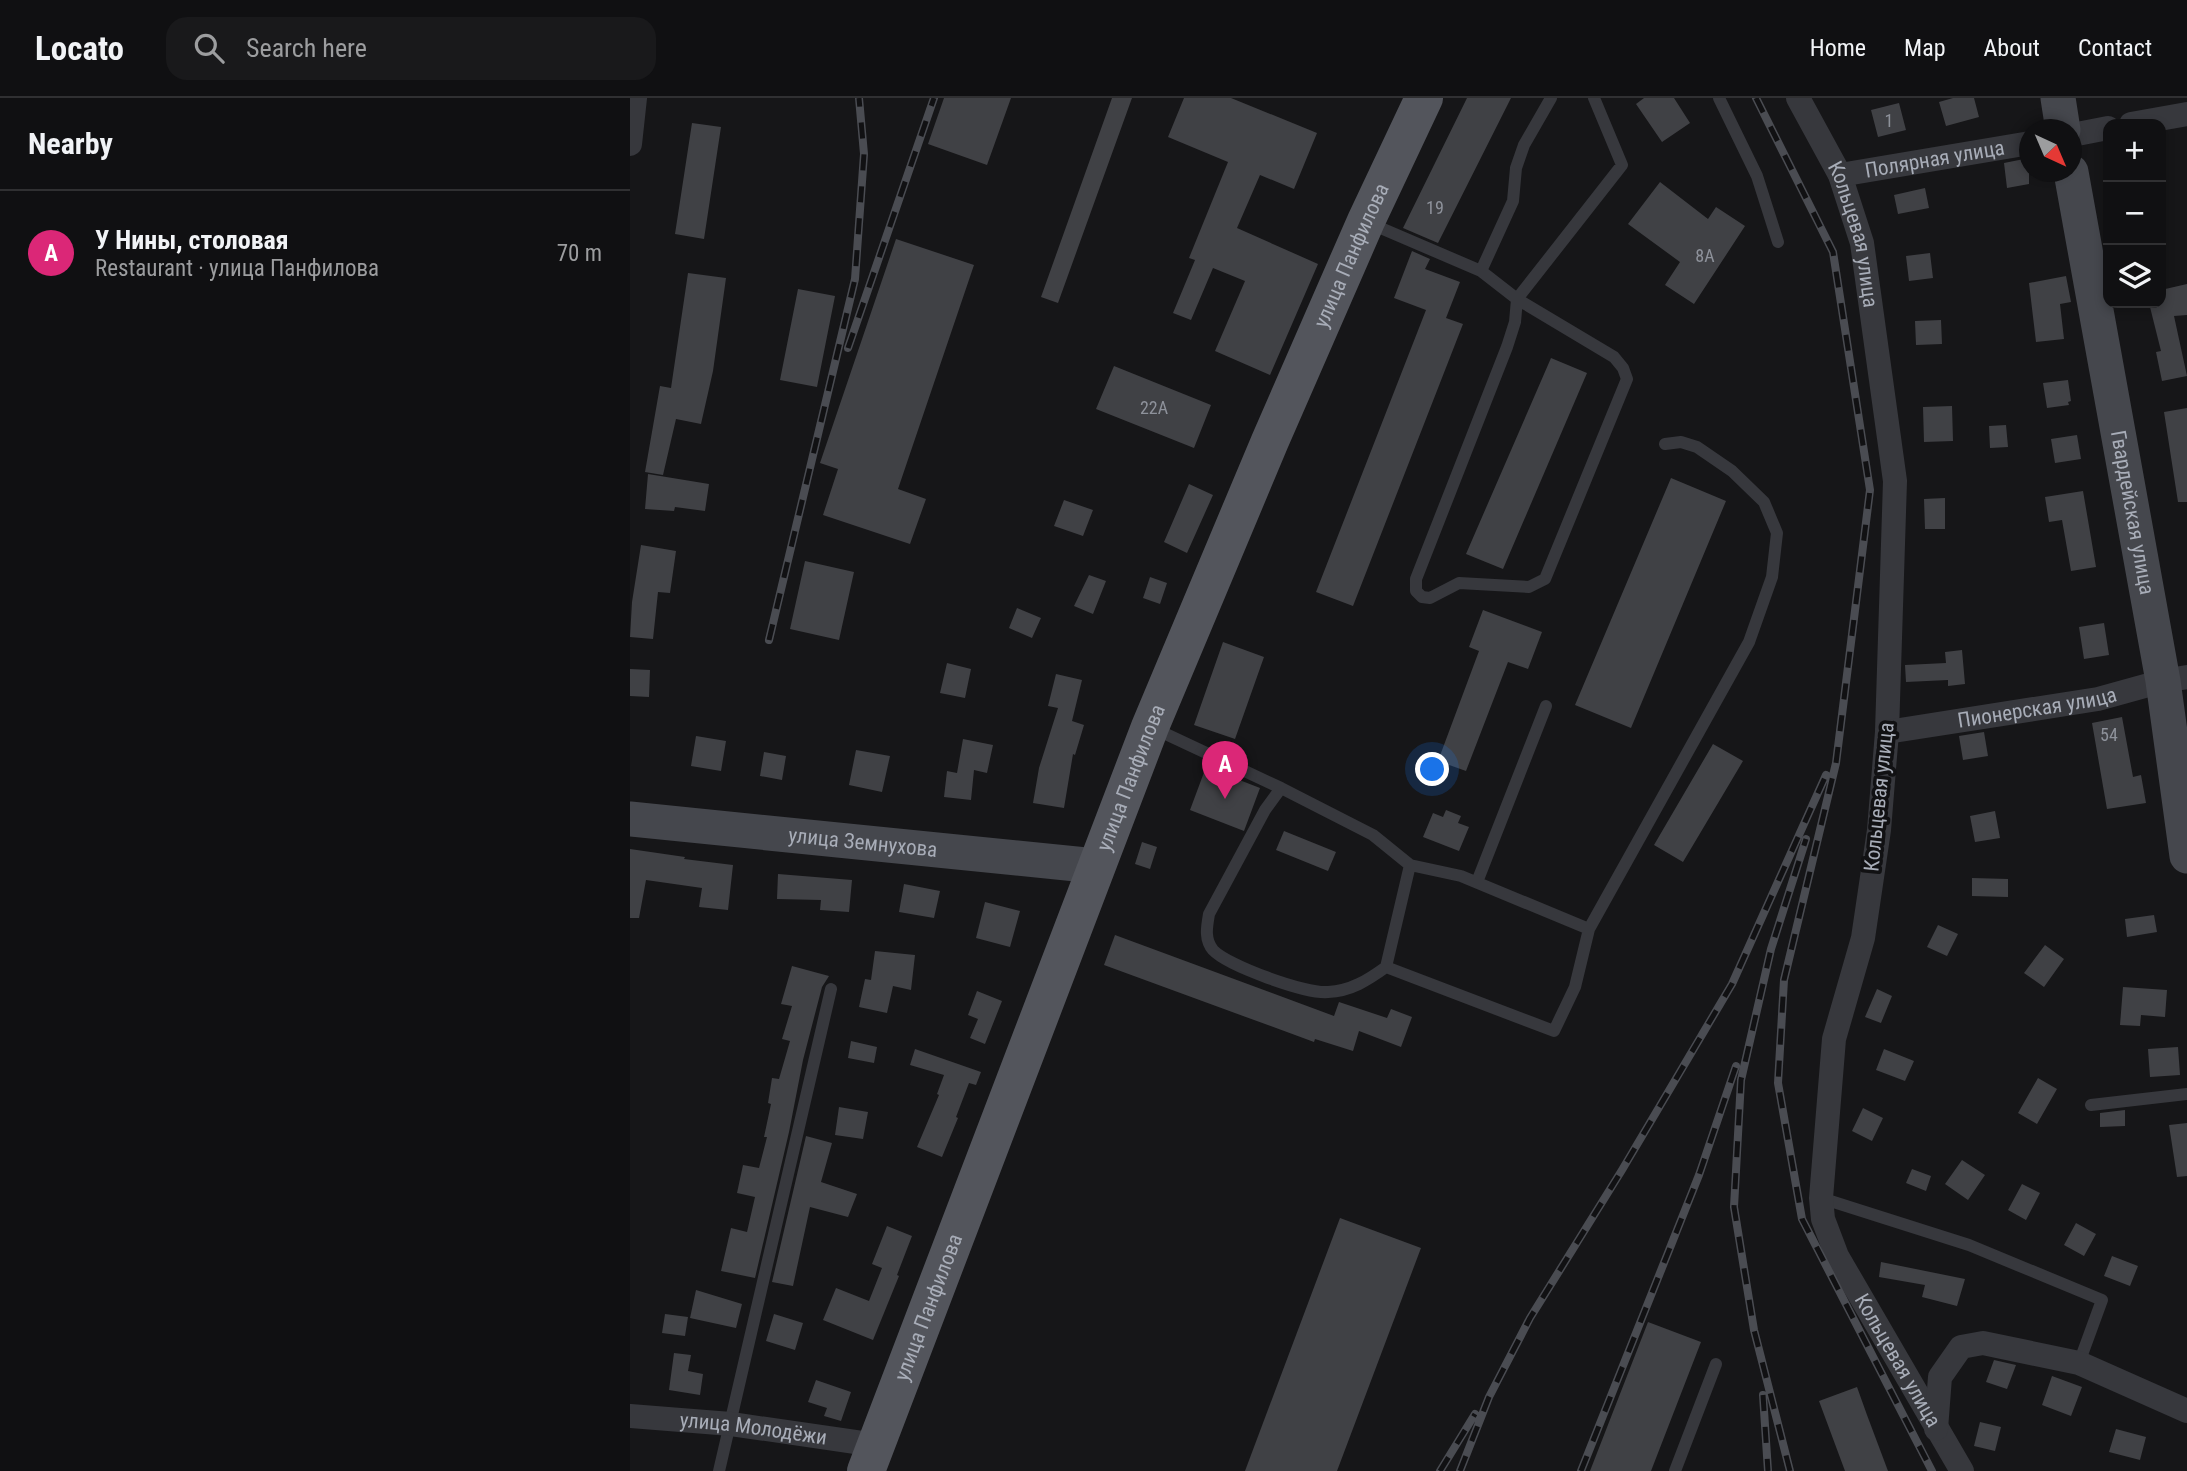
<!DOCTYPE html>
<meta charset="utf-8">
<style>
:root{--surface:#101012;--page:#19191b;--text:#f1f3f6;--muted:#9c9d9f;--line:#303032;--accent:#db2777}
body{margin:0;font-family:"Roboto Condensed",sans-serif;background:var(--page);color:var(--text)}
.controls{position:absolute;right:21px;top:21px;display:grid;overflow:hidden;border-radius:14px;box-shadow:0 4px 10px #0003}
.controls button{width:63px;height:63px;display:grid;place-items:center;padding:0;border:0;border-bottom:2px solid var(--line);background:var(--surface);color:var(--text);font:35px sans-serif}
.compass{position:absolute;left:1389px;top:21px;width:63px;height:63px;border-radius:50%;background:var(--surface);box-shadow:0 4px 10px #0003;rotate:136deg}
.you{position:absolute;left:803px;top:672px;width:24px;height:24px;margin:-18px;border:5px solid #fff;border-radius:50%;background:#1a73e8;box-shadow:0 0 0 10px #1a73e833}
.badge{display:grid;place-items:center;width:46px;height:46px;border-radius:50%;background:var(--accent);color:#fff;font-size:23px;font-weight:700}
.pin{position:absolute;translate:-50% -58px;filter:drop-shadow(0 2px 4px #0008)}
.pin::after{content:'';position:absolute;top:37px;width:24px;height:21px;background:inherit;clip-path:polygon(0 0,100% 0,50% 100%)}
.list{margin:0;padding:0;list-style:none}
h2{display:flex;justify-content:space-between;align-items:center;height:91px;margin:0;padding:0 28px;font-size:30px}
h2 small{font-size:23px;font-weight:400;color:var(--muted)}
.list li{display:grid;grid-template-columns:46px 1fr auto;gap:21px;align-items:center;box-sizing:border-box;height:126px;padding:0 28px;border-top:2px solid var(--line)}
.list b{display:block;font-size:26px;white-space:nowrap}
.list p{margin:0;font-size:23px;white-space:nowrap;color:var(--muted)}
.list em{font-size:23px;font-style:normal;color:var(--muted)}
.icon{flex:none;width:38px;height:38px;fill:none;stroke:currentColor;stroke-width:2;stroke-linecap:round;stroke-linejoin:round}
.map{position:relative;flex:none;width:1557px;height:1373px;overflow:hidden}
header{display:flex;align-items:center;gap:42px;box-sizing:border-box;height:98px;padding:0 35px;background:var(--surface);border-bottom:2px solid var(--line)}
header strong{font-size:33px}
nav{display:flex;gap:38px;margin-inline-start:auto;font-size:24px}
.search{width:490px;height:63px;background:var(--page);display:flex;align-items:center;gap:18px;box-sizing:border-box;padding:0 24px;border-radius:21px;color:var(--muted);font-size:26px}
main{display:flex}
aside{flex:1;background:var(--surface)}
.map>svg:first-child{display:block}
.building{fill:#404145}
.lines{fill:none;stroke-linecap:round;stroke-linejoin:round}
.lane{stroke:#37383d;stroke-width:12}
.street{stroke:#37383d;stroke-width:24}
.secondary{stroke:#45474d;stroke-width:35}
.primary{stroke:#53555c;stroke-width:38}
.rail-casing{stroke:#4a4c52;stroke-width:8}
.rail{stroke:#111113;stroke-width:5;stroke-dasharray:16;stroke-linecap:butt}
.labels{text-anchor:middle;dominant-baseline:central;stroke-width:7;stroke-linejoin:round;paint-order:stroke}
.number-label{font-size:18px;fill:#8e929b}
.street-label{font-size:21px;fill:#a8adb8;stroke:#111113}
</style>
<header>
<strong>Locato</strong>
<div class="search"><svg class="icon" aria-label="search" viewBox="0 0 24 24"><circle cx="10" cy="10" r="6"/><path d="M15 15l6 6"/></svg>Search here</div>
<nav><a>Home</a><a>Map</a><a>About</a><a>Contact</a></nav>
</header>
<main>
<aside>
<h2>Nearby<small></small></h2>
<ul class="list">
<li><span class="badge">A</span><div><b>У Нины, столовая</b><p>Restaurant · улица Панфилова</p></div><em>70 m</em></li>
</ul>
</aside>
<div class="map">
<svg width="1557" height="1373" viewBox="0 0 1557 1373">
<rect width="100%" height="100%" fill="#161618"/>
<path class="building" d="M 314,0 L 381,0 L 357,67 L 298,46 Z
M 482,0 L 502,0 L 428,205 L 411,199 Z
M 554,0 L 601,0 L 687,35 L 664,91 L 630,77 L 607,130 L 688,166 L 640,277 L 585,253 L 615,183 L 583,170 L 561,222 L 543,215 L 565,162 L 559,160 L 598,64 L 538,39 Z
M 837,0 L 881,0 L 808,145 L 773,130 Z
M 1014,0 L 1044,0 L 1060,25 L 1032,44 L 1006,6 Z
M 1323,0 L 1344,0 L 1349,19 L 1316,28 L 1309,4 Z
M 1269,5 L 1276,32 L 1248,39 L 1241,12 Z
M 62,25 L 91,29 L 74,141 L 45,136 Z
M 1399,60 L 1399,86 L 1377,90 L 1374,65 Z
M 1030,84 L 1078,121 L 1086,109 L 1115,128 L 1064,206 L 1035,187 L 1050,164 L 998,126 Z
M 1295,90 L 1299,110 L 1268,116 L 1264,97 Z
M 266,141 L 344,167 L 268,391 L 296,401 L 280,446 L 193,417 L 208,371 L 190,365 Z
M 782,153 L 800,161 L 795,171 L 830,184 L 816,220 L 833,226 L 723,508 L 686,494 L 796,212 L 764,200 Z
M 1300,155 L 1303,180 L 1279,183 L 1276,158 Z
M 58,175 L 96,180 L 83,273 L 71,326 L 46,321 L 33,377 L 15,374 L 30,288 L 41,290 Z
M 1436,178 L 1441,204 L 1430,206 L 1434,241 L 1406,244 L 1399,185 Z
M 1557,186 L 1557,217 L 1544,218 L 1557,278 L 1532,283 L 1526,254 L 1531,253 L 1519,205 L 1531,205 L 1531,192 Z
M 168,191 L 205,198 L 187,289 L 150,282 Z
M 1311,222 L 1312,246 L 1286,247 L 1285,223 Z
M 921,260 L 957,275 L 873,471 L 836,456 Z
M 484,268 L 581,307 L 564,350 L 466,311 Z
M 1438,282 L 1441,303 L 1438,304 L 1439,307 L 1417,310 L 1413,285 Z
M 1322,308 L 1323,343 L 1294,344 L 1293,309 Z
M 1557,310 L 1557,404 L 1548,404 L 1534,314 Z
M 1376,327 L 1378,349 L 1360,350 L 1359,328 Z
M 1447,337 L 1451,361 L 1425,365 L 1421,341 Z
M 18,376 L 79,386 L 75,413 L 45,409 L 44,413 L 15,411 Z
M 1041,380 L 1096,403 L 1001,630 L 945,607 Z
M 559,386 L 583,397 L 557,455 L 534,444 Z
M 1453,393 L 1466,469 L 1441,473 L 1432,422 L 1419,424 L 1415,399 Z
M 1315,400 L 1315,431 L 1295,431 L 1294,401 Z
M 434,402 L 463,412 L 453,438 L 424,428 Z
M 11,447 L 46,453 L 40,495 L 28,494 L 23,541 L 0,539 L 2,504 Z
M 175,463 L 224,474 L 209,542 L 160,531 Z
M 459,477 L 476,483 L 463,516 L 444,508 Z
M 520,479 L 537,485 L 530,506 L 513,500 Z
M 387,510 L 411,520 L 402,540 L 379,530 Z
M 853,512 L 912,534 L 898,571 L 878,564 L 836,673 L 808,663 L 849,553 L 839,549 Z
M 1474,525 L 1479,557 L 1454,561 L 1449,529 Z
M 593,544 L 634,559 L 605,641 L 564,627 Z
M 1332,552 L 1335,586 L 1318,588 L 1318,582 L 1276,584 L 1275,567 L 1316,565 L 1315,554 Z
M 317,565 L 341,571 L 335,600 L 310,595 Z
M 0,571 L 20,572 L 19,599 L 0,598 Z
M 426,576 L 452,582 L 442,623 L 454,627 L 445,657 L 443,656 L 434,710 L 403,705 L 409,670 L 428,610 L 418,608 Z
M 1492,619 L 1503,679 L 1511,677 L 1516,705 L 1477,711 L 1462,625 Z
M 1354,634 L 1358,658 L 1333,662 L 1329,638 Z
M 66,638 L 96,643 L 91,673 L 61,668 Z
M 333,641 L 363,647 L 357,675 L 344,672 L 341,702 L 314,699 L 317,673 L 327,675 Z
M 1083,646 L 1113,663 L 1053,764 L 1024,747 Z
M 226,652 L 260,658 L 252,694 L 219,687 Z
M 134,654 L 156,658 L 152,682 L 130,678 Z
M 576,669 L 630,690 L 614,733 L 560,712 Z
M 816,712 L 831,718 L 828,725 L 839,729 L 829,753 L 793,739 L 803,715 L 813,719 Z
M 1365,713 L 1370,740 L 1345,744 L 1340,718 Z
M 654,733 L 706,754 L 698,773 L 646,752 Z
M 512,744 L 527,749 L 520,771 L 505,766 Z
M 0,751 L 55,759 L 54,761 L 103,767 L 98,812 L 69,809 L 72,790 L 16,782 L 9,820 L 0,820 Z
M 148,776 L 222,782 L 219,814 L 190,812 L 191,802 L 147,801 Z
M 1342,780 L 1378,781 L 1378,799 L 1342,798 Z
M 274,786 L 310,793 L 304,820 L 269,814 Z
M 355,804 L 390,813 L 380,849 L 346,840 Z
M 1524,817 L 1527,834 L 1497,839 L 1495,821 Z
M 1308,827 L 1328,836 L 1317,858 L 1297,849 Z
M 485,837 L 704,918 L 709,904 L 757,920 L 761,911 L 782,919 L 771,949 L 729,933 L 723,953 L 685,941 L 684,944 L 474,867 Z
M 1415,847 L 1434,861 L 1414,889 L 1394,875 Z
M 245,853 L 285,857 L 281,892 L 263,888 L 257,915 L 229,909 L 235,881 L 241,882 Z
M 162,868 L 199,878 L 192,889 L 173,962 L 159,1034 L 125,1180 L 91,1173 L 101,1130 L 117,1134 L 125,1099 L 107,1095 L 113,1067 L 129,1070 L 137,1039 L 134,1039 L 141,1006 L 138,1005 L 142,980 L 149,981 L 160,943 L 152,941 L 162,908 L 151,906 Z
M 1493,889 L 1537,892 L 1535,919 L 1511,917 L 1510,928 L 1490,927 Z
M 1247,891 L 1262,898 L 1251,925 L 1235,919 Z
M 347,893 L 372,903 L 355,946 L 340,940 L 348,921 L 338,917 Z
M 221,943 L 247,949 L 244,965 L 218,960 Z
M 1548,949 L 1550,977 L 1520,979 L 1518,951 Z
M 285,951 L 351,974 L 346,987 L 339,985 L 326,1019 L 328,1020 L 312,1059 L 287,1049 L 309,997 L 307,996 L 314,977 L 280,967 Z
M 1254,951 L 1284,963 L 1275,983 L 1246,972 Z
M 1408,980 L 1427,991 L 1407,1026 L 1388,1015 Z
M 209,1009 L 238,1014 L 233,1041 L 205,1037 Z
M 1233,1010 L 1253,1020 L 1242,1043 L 1222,1033 Z
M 1495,1012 L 1495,1028 L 1470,1029 L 1470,1015 Z
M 1557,1025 L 1557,1078 L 1547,1079 L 1539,1027 Z
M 176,1038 L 202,1045 L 191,1084 L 227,1096 L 218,1119 L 180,1109 L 163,1188 L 142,1184 Z
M 1332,1062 L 1355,1077 L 1338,1102 L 1315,1086 Z
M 1282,1071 L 1301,1078 L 1296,1093 L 1276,1085 Z
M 1392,1086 L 1410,1095 L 1396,1122 L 1378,1112 Z
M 710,1120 L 791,1150 L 707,1373 L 615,1373 Z
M 1446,1125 L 1466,1136 L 1454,1158 L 1434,1147 Z
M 257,1128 L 282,1138 L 267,1177 L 269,1178 L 243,1242 L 193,1222 L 206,1190 L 239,1203 L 252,1170 L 242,1166 Z
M 1482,1158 L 1508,1168 L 1500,1188 L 1474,1178 Z
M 1251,1164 L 1335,1181 L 1327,1208 L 1292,1199 L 1295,1187 L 1249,1179 Z
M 66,1192 L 112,1206 L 106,1230 L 60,1220 Z
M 35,1216 L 58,1219 L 55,1238 L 32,1235 Z
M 144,1216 L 173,1225 L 165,1252 L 136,1243 Z
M 1018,1224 L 1071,1244 L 1021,1373 L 960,1373 Z
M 44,1255 L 61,1257 L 58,1273 L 73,1276 L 70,1297 L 39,1292 Z
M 1364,1262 L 1386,1267 L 1377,1291 L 1356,1284 Z
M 1422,1278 L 1452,1289 L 1441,1318 L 1412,1307 Z
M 186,1282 L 221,1294 L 211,1323 L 194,1318 L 197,1310 L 178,1304 Z
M 1227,1289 L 1237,1317 L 1258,1373 L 1215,1373 L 1189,1303 Z
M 1350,1324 L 1371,1329 L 1365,1353 L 1344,1348 Z
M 1486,1331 L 1516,1339 L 1510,1362 L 1479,1354 Z"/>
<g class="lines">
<path class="lane" d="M 1089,0 L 1127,78 L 1148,144
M 739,125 L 851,173 L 887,201 L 984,259 L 993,270 L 997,281 L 915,481 L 899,489 L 829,485 L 800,500 L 792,499 L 786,493 L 786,481 L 877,249 L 885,224 L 887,201 L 992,67 L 964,0
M 851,173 L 883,103 L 886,70 L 894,47 L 921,0
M 523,630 L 651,690 L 635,712 L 579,816 C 577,828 574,841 583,852 C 598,868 676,896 698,894 C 721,893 738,882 756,869 L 780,767 L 743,737 L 651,690
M 847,784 L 916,608
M 959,831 L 1119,544 L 1142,479 L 1147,435 L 1134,404 L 1102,373 L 1067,349 L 1051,344 L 1035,346
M 756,869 L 924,933 L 945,889 L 959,831 L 831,778 L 780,767
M 1461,1007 L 1557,996
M 1191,1100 L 1339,1147 L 1472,1202 L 1449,1265
M 89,1373 L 201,891
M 1045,1373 L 1086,1266"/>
<g class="street">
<path id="s1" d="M 1168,0 L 1210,77 L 1232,145 L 1265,383 L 1257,634 L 1249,732 L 1233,840 L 1204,941 L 1191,1100 L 1193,1121 L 1207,1158 L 1332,1373"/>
<path d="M 1501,26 L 1557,16"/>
<path d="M 1442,37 L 1478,30"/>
<path d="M 0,46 L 5,0"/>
<path id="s2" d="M 1210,77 L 1400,45"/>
<path id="s3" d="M 1257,634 L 1468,601 L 1533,583 L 1557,579"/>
<path id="s4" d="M 0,1318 L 101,1326 L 246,1347"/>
<path d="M 1306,1331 L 1310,1279 L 1331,1249 L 1353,1245 L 1449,1265 L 1557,1313"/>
</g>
<g class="secondary">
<path d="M 1428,0 L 1433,32"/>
<path id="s5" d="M 1441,74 L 1533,583 L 1557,758"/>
<path id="s6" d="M 0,721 L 466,768"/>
</g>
<path class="primary" id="s7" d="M 236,1373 L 520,629 L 640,343 L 736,123 L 794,0"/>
<defs>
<path id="rail" d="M 1126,0 L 1203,154 L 1240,392 L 1206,665 L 1154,882 L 1148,985 L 1172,1121 L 1302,1373
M 218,250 L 304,0
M 139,542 L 225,181 L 234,56 L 229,0
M 1133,1297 L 1138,1373
M 810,1373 L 845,1316
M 830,1373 L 859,1299 L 900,1220 L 992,1072 L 1102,886 L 1196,677
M 951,1373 L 1069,1077 L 1106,968
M 1160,1373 L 1124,1232 L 1104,1109 L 1111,982 L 1141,851 L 1176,741"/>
</defs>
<use href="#rail" class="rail-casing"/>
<use href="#rail" class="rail"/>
</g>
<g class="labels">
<g class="number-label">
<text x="1259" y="22">1</text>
<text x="805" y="109">19</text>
<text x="1075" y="157">8А</text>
<text x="524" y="309">22А</text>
<text x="1479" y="636">54</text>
</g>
<g class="street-label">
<text stroke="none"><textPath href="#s2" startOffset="96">Полярная улица</textPath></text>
<text stroke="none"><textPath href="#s1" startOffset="149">Кольцевая улица</textPath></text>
<text stroke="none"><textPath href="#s7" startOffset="1309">улица Панфилова</textPath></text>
<text stroke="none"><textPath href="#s5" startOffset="346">Гвардейская улица</textPath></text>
<text stroke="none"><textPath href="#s3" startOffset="152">Пионерская улица</textPath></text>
<text stroke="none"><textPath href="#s7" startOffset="742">улица Панфилова</textPath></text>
<text transform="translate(1249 699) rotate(-84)">Кольцевая улица</text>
<text stroke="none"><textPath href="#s6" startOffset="234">улица Земнухова</textPath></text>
<text stroke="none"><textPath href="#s7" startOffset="175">улица Панфилова</textPath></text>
<text stroke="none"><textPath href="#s1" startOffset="1304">Кольцевая улица</textPath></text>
<text stroke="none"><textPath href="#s4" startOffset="124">улица Молодёжи</textPath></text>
</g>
</g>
</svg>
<div class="controls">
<button>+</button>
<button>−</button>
<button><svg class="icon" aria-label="layers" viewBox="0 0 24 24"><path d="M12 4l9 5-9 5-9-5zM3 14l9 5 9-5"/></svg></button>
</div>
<svg class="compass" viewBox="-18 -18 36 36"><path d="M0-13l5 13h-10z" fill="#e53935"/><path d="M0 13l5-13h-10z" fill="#9c9d9f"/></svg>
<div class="you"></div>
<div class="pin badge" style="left:595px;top:701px">A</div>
</div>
</main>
